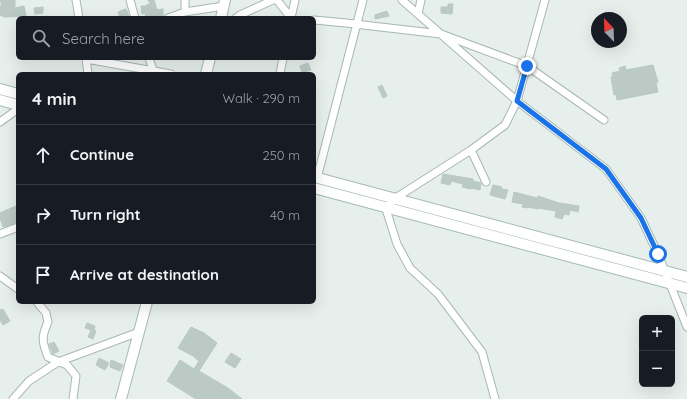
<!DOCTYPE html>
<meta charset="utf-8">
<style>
:root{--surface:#171b24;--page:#20242c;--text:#f1f3f6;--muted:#9ea1a6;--line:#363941}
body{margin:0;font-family:Quicksand,sans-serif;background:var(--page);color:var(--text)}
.controls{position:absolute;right:12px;bottom:12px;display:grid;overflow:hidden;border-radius:6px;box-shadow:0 4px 16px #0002}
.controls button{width:36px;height:36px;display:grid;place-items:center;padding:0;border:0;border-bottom:1px solid var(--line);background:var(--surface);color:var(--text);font:20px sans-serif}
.compass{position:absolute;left:591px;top:12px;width:36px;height:36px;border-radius:50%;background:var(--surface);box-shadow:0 4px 16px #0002;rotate:337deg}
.stop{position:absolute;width:12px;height:12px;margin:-9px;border:3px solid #1a73e8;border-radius:50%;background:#fff}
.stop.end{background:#1a73e8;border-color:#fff;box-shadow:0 1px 4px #0008}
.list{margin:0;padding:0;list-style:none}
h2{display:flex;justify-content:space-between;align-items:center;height:52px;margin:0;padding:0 16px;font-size:17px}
h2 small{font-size:13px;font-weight:400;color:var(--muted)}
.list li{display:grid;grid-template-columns:26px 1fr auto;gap:12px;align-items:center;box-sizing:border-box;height:60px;padding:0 16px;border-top:1px solid var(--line)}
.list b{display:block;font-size:15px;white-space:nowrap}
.list em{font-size:13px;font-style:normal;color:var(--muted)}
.icon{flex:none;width:22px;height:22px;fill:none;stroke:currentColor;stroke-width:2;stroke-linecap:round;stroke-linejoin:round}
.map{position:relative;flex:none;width:687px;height:399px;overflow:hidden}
.search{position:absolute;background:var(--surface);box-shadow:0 4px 16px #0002;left:16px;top:16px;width:300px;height:44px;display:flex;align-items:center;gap:10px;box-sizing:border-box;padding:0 14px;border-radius:6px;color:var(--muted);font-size:15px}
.panel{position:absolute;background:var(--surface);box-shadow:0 4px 16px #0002;left:16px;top:72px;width:300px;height:232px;border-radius:6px}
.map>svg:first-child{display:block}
.building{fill:#bbcac4;stroke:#b8c9c2}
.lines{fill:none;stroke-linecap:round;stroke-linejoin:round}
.street-casing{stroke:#a8b8b2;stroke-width:9}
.secondary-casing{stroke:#a4bbb3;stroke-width:12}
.street{stroke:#fff;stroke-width:7}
.secondary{stroke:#fff;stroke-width:10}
.route{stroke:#1a73e8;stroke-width:5}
</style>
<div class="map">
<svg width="687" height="399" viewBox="0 0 687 399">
<rect width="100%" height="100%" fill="#e6efeb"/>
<path class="building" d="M 0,0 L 15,0 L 15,8 L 24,6 L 26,16 L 4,17 L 0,15 L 0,6 L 2,6 Z
M 148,0 L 154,0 L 157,10 L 163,9 L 163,17 L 146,18 L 145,13 L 142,14 L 141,6 L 147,6 L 146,5 L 150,4 Z
M 448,4 L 453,4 L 452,14 L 441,13 L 441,7 L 448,7 Z
M 43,7 L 43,13 L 35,14 L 34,8 Z
M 126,9 L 129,16 L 120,18 L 118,12 Z
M 387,11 L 389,16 L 375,19 L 375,15 Z
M 308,63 L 311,70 L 302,73 L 300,66 Z
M 653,65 L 658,82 L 656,83 L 658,92 L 617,100 L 616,94 L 614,95 L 611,77 L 613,76 L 612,73 L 620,71 L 619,68 L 625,66 L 626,70 Z
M 382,85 L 387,96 L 383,98 L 378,87 Z
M 443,174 L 473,179 L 473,181 L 481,183 L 480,190 L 471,188 L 471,189 L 462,187 L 463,184 L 451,181 L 450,185 L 441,183 Z
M 493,185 L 502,187 L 501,189 L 508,190 L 505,199 L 490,195 Z
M 514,192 L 537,198 L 538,196 L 559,203 L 579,206 L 578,212 L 570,210 L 569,215 L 564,214 L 562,219 L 555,217 L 556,211 L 538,208 L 538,209 L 528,207 L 528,208 L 522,207 L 523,204 L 512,202 Z
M 18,205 L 18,222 L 3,227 L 0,218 L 0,213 Z
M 3,309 L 10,321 L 3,325 L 0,320 L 0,310 Z
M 87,323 L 95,326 L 94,330 L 96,331 L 93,339 L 88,337 L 91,330 L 85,328 Z
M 191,327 L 204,333 L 217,343 L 199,371 L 228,388 L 242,399 L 196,399 L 167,381 L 180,360 L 194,369 L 199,361 L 193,356 L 178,348 Z
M 54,342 L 59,351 L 53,354 L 49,344 Z
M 231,353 L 241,359 L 235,368 L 225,362 Z
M 99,358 L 109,363 L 105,370 L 96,365 Z
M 111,360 L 123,365 L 120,371 L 110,367 Z"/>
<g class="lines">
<defs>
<path id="street" d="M 76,0 L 79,18
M 130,0 L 135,18
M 185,0 L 185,12
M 277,0 L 291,18
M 402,0 L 517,101 L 606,169 L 641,218 L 658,254 L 687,327
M 418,14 L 421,0
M 168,18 L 185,12 L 224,6
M 236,18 L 240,15 L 273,0
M 291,18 L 295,0
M 314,20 L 346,23 L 441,34 L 527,66 L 604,120
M 86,58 L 88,74
M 149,58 L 153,70
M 86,59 L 171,74
M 280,74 L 283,58
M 0,122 L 18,109
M 471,150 L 486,182
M 317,178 L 363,0
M 0,234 L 18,227
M 0,276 L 18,289
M 37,302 L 46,313 L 48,322 C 41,337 42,342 48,357 L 67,365 L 76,376 L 73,399
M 13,399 L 29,381 L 58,362 L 139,332
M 495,399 L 482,352 L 438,294 L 410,268 L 397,244 L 386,209 L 394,199 L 471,150 L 505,125 L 517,101 L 545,0"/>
<path id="secondary" d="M 221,18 L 225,0
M 206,74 L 210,58
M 0,89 L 18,94
M 0,100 L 18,105
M 314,177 L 687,277
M 314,188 L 687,288
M 121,399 L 147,302"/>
</defs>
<use href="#street" class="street-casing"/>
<use href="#secondary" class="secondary-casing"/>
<use href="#street" class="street"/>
<use href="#secondary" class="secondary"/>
</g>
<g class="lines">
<path class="route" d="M 527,66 L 517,101 L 606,169 L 641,218 L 658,254"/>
</g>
</svg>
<div class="controls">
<button>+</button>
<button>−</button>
</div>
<svg class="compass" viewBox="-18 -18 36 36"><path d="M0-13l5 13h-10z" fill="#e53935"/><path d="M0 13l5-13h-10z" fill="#9ea1a6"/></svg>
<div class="stop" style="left:658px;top:254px"></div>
<div class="stop end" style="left:527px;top:66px"></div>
<div class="search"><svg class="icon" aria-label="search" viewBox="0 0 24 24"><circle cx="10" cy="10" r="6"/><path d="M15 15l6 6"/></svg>Search here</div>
<section class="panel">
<h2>4 min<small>Walk · 290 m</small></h2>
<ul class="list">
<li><svg class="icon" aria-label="ahead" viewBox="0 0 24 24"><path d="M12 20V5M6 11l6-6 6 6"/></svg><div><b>Continue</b></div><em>250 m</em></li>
<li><svg class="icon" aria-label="right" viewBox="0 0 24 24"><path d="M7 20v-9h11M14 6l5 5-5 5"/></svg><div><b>Turn right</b></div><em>40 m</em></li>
<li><svg class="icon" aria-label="arrive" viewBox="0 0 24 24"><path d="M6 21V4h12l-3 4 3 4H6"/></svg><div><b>Arrive at destination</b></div></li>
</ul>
</section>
</div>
